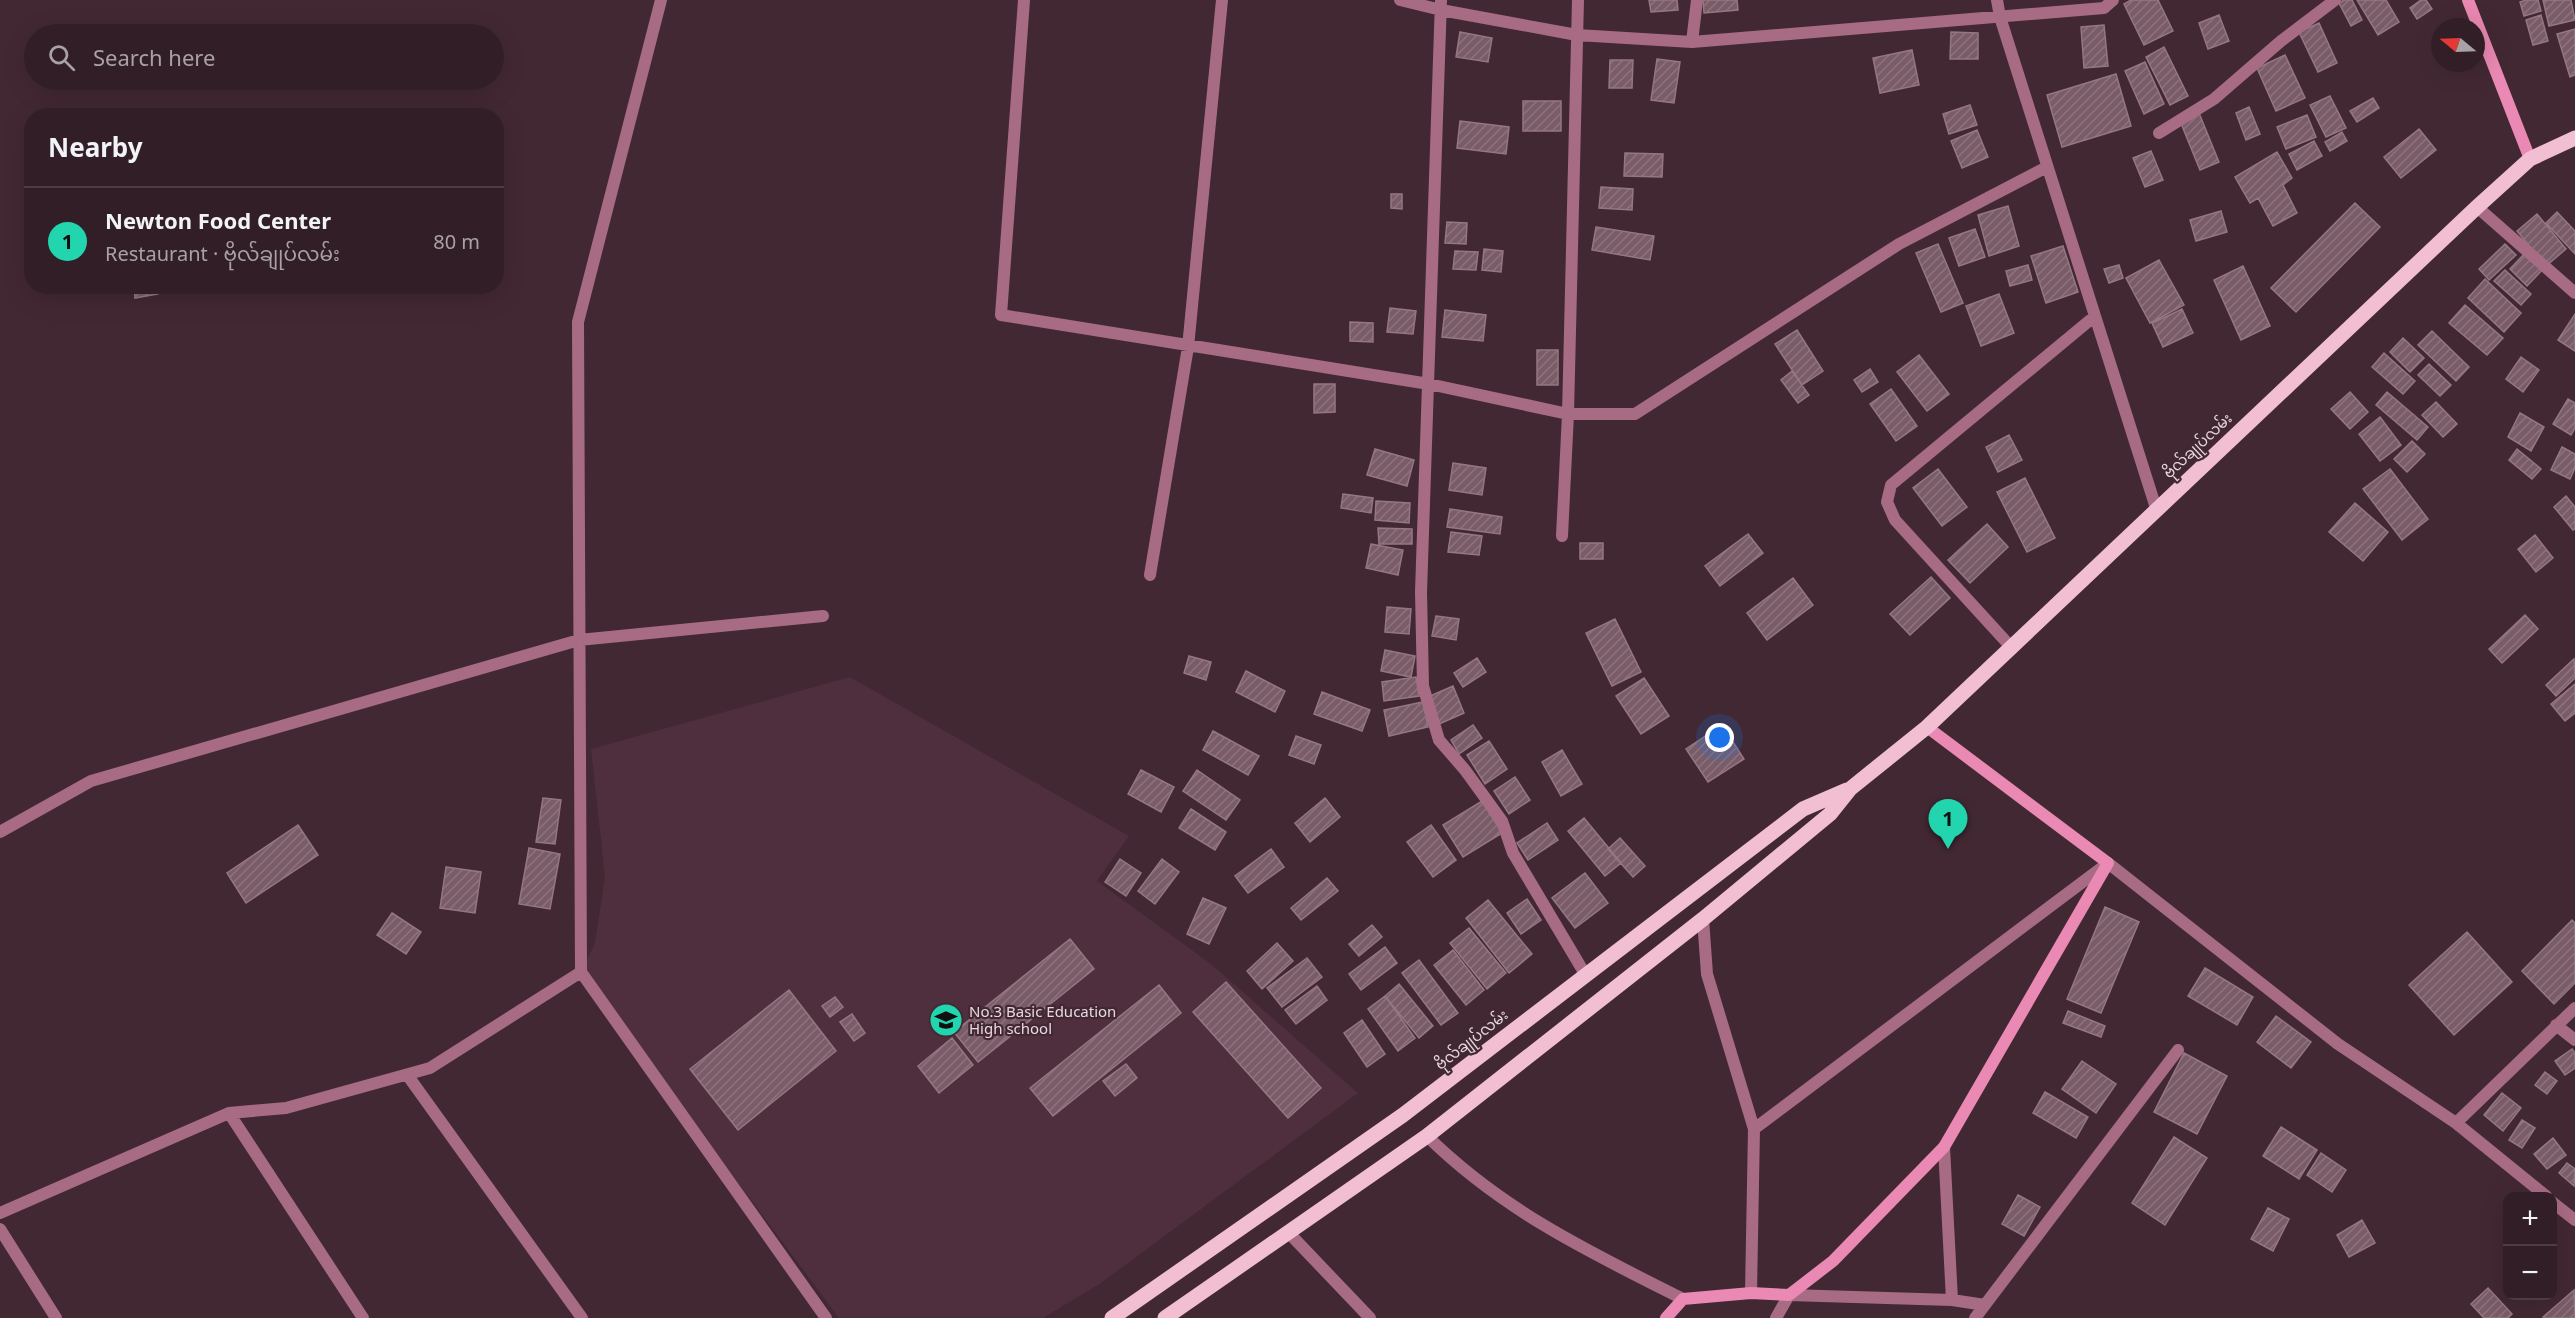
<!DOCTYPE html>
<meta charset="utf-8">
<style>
:root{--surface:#321e26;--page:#3a272e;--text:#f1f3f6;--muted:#a8a2a7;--line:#4d3c43;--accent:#23d5af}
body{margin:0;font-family:"Noto Sans","Noto Sans Myanmar",sans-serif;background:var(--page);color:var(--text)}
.controls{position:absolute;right:18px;bottom:18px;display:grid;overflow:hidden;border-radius:12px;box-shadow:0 6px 24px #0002}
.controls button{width:54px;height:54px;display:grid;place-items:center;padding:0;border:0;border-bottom:2px solid var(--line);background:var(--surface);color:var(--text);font:30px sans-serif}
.compass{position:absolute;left:2431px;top:18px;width:54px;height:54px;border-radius:50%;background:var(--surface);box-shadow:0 6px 24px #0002;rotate:289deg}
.you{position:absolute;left:1720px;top:738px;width:21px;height:21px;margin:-15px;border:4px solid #fff;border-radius:50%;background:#1a73e8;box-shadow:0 0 0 9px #1a73e833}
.badge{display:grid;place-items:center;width:39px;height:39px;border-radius:50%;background:var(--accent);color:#111;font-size:20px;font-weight:700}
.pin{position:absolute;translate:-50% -50px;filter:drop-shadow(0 2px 3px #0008)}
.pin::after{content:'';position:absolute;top:32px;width:21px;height:18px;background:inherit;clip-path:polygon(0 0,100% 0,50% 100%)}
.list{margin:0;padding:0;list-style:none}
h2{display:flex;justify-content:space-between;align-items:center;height:78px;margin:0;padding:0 24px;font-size:26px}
h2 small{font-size:20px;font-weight:400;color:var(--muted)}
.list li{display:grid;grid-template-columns:39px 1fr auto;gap:18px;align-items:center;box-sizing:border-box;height:108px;padding:0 24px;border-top:2px solid var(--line)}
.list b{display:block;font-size:22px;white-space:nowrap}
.list p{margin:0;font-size:20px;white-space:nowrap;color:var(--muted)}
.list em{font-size:20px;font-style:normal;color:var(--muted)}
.icon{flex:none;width:33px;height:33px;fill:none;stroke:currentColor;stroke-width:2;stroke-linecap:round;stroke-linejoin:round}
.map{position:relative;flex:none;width:2575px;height:1318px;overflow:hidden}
.search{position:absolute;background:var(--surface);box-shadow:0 6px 24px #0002;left:24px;top:24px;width:480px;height:66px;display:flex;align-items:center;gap:15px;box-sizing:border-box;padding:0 21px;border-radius:33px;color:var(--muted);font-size:22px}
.panel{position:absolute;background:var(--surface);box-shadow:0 6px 24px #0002;left:24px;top:108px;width:480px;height:186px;border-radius:24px}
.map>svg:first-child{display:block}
.built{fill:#4f2f3d}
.building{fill:url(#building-hatch);stroke:#957783;stroke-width:1.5}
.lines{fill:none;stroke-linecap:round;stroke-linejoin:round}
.street{stroke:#a86b84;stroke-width:12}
.secondary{stroke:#ea89b3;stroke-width:12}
.primary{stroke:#f1bed2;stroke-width:15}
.labels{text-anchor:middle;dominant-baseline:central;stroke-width:4.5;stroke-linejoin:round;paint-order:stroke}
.street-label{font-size:15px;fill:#e8d7de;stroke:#422833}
.poi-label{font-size:15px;fill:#e8d7de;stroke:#422833;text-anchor:start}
</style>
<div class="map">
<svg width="2575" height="1318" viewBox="0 0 2575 1318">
<defs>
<pattern id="building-hatch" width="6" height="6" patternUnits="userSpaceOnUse" patternTransform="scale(1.5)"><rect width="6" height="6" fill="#795c67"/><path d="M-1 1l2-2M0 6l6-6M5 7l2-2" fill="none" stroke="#8c737c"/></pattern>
</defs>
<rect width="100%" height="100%" fill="#422833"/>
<path class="built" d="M 850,677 L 1129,836 L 1097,881 L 1211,964 L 1358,1093 L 1101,1283 L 1043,1318 L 839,1318 L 581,972 L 595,943 L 605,877 L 591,749 Z"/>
<path class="building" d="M 1649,0 L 1677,0 L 1678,10 L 1651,12 Z
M 1703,0 L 1737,0 L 1738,10 L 1704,13 Z
M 2131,0 L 2158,0 L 2173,31 L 2144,45 L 2124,4 Z
M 2344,0 L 2352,0 L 2362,20 L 2351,26 L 2339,3 Z
M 2357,0 L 2386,0 L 2399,22 L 2378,35 Z
M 2421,0 L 2426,0 L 2432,9 L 2417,19 L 2410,8 Z
M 2526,0 L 2538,0 L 2541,11 L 2524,16 L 2520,2 Z
M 2543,0 L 2571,0 L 2575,20 L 2549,26 Z
M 2219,15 L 2229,41 L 2208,49 L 2199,23 Z
M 2541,15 L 2548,41 L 2533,45 L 2526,20 Z
M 2319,23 L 2337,63 L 2318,72 L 2299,32 Z
M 2104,25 L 2108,66 L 2084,68 L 2081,27 Z
M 2575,29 L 2575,75 L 2570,77 L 2557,34 Z
M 1460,32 L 1492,38 L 1488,62 L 1456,57 Z
M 1951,32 L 1978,33 L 1978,59 L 1950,59 Z
M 2164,47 L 2188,96 L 2170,105 L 2146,57 Z
M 1912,50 L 1919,85 L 1880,93 L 1873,58 Z
M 2285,55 L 2305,98 L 2276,111 L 2257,68 Z
M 1657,59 L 1680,62 L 1674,103 L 1651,100 Z
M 1610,60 L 1633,60 L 1632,88 L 1609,88 Z
M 2145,62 L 2164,104 L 2144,114 L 2125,71 Z
M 2116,74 L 2131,126 L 2062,147 L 2047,95 Z
M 2330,96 L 2346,128 L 2326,137 L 2310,105 Z
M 2373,98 L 2379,108 L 2357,122 L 2350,111 Z
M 1523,101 L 1561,101 L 1561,131 L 1523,131 Z
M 1970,105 L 1977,125 L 1949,134 L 1943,114 Z
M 2249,107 L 2260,134 L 2246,140 L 2236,113 Z
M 2199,113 L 2219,162 L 2200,170 L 2180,121 Z
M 2307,115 L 2316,137 L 2286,149 L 2277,127 Z
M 1460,121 L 1509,127 L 1506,154 L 1457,148 Z
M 2419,129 L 2436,150 L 2401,178 L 2384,157 Z
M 1977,130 L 1988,157 L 1962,168 L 1951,141 Z
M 2342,132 L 2347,141 L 2330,151 L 2325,142 Z
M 2314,141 L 2322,156 L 2297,170 L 2289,154 Z
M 2151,151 L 2163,180 L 2145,187 L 2133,158 Z
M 2277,152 L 2292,178 L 2283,185 L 2297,213 L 2273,226 L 2258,198 L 2250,203 L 2235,177 Z
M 1625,153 L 1663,154 L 1662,177 L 1624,176 Z
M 1601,187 L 1633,189 L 1632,210 L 1599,208 Z
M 1391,194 L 1402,194 L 1402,209 L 1391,208 Z
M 2355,203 L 2380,227 L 2296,312 L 2271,288 Z
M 2008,206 L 2019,246 L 1989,256 L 1978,215 Z
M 2221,211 L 2227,232 L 2196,241 L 2190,220 Z
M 2557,212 L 2575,231 L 2575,254 L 2546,223 Z
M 2537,214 L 2566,249 L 2546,266 L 2517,231 Z
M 1447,222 L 1467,223 L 1466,244 L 1445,243 Z
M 1596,227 L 1654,236 L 1650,260 L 1592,250 Z
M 1975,229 L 1985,257 L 1959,266 L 1949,238 Z
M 1938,244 L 1963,303 L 1941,312 L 1916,253 Z
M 2505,244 L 2516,255 L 2489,280 L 2479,269 Z
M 2063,246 L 2078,292 L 2046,303 L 2031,256 Z
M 1484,249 L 1503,251 L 1501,272 L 1482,270 Z
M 1455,251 L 1478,252 L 1476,270 L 1453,269 Z
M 2526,252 L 2543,269 L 2527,286 L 2510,269 Z
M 2159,260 L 2184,305 L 2150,323 L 2126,278 Z
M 2028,265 L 2032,280 L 2010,286 L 2006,271 Z
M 2119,265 L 2123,278 L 2109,283 L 2104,269 Z
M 2243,266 L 2270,326 L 2241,340 L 2214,280 Z
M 2505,270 L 2531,294 L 2521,305 L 2494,281 Z
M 2485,279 L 2521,313 L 2504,332 L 2468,298 Z
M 134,286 L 157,286 L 158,294 L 135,298 Z
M 1999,294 L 2014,333 L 1981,346 L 1966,306 Z
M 2465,305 L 2503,338 L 2487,355 L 2449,323 Z
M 1390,308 L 1416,311 L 1413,334 L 1387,332 Z
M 2182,309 L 2193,333 L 2163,347 L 2152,323 Z
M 1445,310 L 1486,315 L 1483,341 L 1442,337 Z
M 2575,314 L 2575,351 L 2558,340 Z
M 1350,322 L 1373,323 L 1373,342 L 1350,341 Z
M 1797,330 L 1823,371 L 1802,385 L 1775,344 Z
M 2432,331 L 2469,367 L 2456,381 L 2418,345 Z
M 2403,338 L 2424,358 L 2410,372 L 2390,352 Z
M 1537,350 L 1558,350 L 1558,385 L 1537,385 Z
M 2384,353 L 2415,381 L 2403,394 L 2372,367 Z
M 1919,355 L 1949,394 L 1927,411 L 1897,372 Z
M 2521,357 L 2539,370 L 2523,392 L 2506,379 Z
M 2429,364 L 2451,385 L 2440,396 L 2418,375 Z
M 1870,369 L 1878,382 L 1862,392 L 1854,380 Z
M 1792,371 L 1809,395 L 1798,403 L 1781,380 Z
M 1314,384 L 1335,384 L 1335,412 L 1314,413 Z
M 1891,389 L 1917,426 L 1896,441 L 1870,404 Z
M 2350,392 L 2368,412 L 2350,429 L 2331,409 Z
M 2387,392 L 2428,427 L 2417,440 L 2376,405 Z
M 2568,399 L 2575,403 L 2575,428 L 2571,435 L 2553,424 Z
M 2436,402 L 2457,424 L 2443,437 L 2422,415 Z
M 2520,413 L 2544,427 L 2531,451 L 2508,437 Z
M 2380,417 L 2401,445 L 2380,461 L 2359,434 Z
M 2009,435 L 2022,460 L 1998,472 L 1986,447 Z
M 2412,441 L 2425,454 L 2407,472 L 2394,459 Z
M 2562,447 L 2575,454 L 2575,468 L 2570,479 L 2551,470 Z
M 1375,449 L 1414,460 L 1407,486 L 1367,475 Z
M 2517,449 L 2541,469 L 2532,479 L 2509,460 Z
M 1453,463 L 1486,468 L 1482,495 L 1449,490 Z
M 1938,469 L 1967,507 L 1942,526 L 1913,488 Z
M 2390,469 L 2428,519 L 2402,540 L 2363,489 Z
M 2025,478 L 2055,538 L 2027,552 L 1997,492 Z
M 1343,494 L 1373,498 L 1371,513 L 1341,508 Z
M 2566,496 L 2575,507 L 2575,529 L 2573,530 L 2554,507 Z
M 1376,501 L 1410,503 L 1409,523 L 1375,520 Z
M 2355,503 L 2388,532 L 2363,561 L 2329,532 Z
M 1450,509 L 1502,517 L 1500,534 L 1447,527 Z
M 1987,524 L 2008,547 L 1970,583 L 1948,560 Z
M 1378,528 L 1412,529 L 1412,544 L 1379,544 Z
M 1451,532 L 1482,536 L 1479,555 L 1448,552 Z
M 1748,534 L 1763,553 L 1720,586 L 1705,566 Z
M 2535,535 L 2553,558 L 2536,572 L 2518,549 Z
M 1580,543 L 1603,543 L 1603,559 L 1580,559 Z
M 1371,544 L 1403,550 L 1398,575 L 1366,568 Z
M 1931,577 L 1950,598 L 1910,635 L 1890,614 Z
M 1793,578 L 1813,605 L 1767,640 L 1747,613 Z
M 1387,607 L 1411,609 L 1409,634 L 1385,632 Z
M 2525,615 L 2538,629 L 2502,663 L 2489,649 Z
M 1436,616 L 1459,619 L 1456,640 L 1432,636 Z
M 1615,619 L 1641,672 L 1612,686 L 1586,633 Z
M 1385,650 L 1415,656 L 1411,677 L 1381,671 Z
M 1189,656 L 1211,662 L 1206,680 L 1184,673 Z
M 1477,658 L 1486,672 L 1463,687 L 1454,673 Z
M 2574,659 L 2575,678 L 2556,696 L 2546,685 Z
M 1246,671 L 1285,691 L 1275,712 L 1236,692 Z
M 1416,677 L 1419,696 L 1384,701 L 1382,682 Z
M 1644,678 L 1669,716 L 1641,734 L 1616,696 Z
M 2575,684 L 2575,713 L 2565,721 L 2551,704 Z
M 1453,686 L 1464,713 L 1439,724 L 1428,697 Z
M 1322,692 L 1370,710 L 1362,731 L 1314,714 Z
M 1423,702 L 1428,727 L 1389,736 L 1384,710 Z
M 1473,725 L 1482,738 L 1459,754 L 1451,740 Z
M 1722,725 L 1744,759 L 1708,782 L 1686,749 Z
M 1213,731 L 1259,756 L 1248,775 L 1203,750 Z
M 1296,736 L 1321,745 L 1314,764 L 1289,755 Z
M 1489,741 L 1507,769 L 1485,784 L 1467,755 Z
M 1562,750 L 1582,784 L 1561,796 L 1542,762 Z
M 1141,770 L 1174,787 L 1161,812 L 1128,794 Z
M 1197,770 L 1240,800 L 1226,820 L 1183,791 Z
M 1515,777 L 1530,800 L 1509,814 L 1494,791 Z
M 543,798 L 561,800 L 555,844 L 536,842 Z
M 1325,798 L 1340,817 L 1310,842 L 1295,823 Z
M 1482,801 L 1502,833 L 1463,857 L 1443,825 Z
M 1191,809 L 1226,832 L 1215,850 L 1179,828 Z
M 1584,818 L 1621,863 L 1605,876 L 1568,831 Z
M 1547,823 L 1558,840 L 1528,860 L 1517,843 Z
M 298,825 L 318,855 L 246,903 L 227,873 Z
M 1431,825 L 1456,860 L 1433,877 L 1407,842 Z
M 1620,838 L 1645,866 L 1633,877 L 1608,849 Z
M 529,848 L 560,854 L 550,909 L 519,904 Z
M 1271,849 L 1284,867 L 1248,893 L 1235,876 Z
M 1120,859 L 1141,873 L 1126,896 L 1105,882 Z
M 1162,859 L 1179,872 L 1155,904 L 1138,891 Z
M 446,867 L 481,872 L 475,913 L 440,908 Z
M 1585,873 L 1608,903 L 1575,928 L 1552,898 Z
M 1327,878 L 1338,891 L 1301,920 L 1291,908 Z
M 1203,898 L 1226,908 L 1209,944 L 1187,934 Z
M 1527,899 L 1541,920 L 1521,934 L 1507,913 Z
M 1488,900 L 1532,954 L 1509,973 L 1466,918 Z
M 2105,907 L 2139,922 L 2101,1013 L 2067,999 Z
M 392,913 L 421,932 L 406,954 L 377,935 Z
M 2572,920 L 2575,923 L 2575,983 L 2554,1004 L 2522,971 Z
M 1372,925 L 1382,937 L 1359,956 L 1349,944 Z
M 1469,928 L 1506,973 L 1487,989 L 1450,943 Z
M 2467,932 L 2512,982 L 2454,1035 L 2409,985 Z
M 1070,939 L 1094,969 L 978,1062 L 954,1032 Z
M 1277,943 L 1293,961 L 1262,989 L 1247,971 Z
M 1385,947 L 1397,963 L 1361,990 L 1349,974 Z
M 1453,950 L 1484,990 L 1466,1005 L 1434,965 Z
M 1307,958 L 1322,977 L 1282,1007 L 1267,988 Z
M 1419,960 L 1458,1013 L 1441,1025 L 1402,973 Z
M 2205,968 L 2253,997 L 2237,1025 L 2188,996 Z
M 1226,982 L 1321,1088 L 1288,1118 L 1193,1012 Z
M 1399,984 L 1433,1026 L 1419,1038 L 1385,996 Z
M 1159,985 L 1181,1013 L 1053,1116 L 1030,1088 Z
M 1317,986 L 1327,1000 L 1296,1024 L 1285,1010 Z
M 789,990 L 836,1051 L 738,1130 L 690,1069 Z
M 1385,996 L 1415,1038 L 1398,1051 L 1368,1009 Z
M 835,997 L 843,1007 L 830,1017 L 822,1006 Z
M 2068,1011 L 2105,1026 L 2101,1037 L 2063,1023 Z
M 852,1014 L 865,1033 L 854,1041 L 840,1022 Z
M 2276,1016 L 2311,1042 L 2291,1068 L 2257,1042 Z
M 1362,1020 L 1385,1054 L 1367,1067 L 1344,1033 Z
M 952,1038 L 973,1065 L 939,1093 L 918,1066 Z
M 2572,1049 L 2575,1053 L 2575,1068 L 2565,1075 L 2555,1061 Z
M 2184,1053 L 2227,1076 L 2197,1134 L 2154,1112 Z
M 2082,1061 L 2116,1084 L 2096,1113 L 2062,1089 Z
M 1126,1064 L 1137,1078 L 1115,1096 L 1103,1081 Z
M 2545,1072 L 2557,1081 L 2547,1094 L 2535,1085 Z
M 2045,1092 L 2088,1117 L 2076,1138 L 2033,1113 Z
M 2502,1093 L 2521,1108 L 2503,1131 L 2484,1115 Z
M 2522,1120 L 2535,1128 L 2522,1148 L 2509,1140 Z
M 2281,1127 L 2317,1150 L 2299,1179 L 2263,1156 Z
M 2174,1137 L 2207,1158 L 2165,1225 L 2132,1203 Z
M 2553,1138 L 2566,1155 L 2547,1169 L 2534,1154 Z
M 2321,1153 L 2346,1170 L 2332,1192 L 2307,1175 Z
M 2567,1163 L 2575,1169 L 2574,1186 L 2559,1173 Z
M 2018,1195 L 2040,1207 L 2024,1236 L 2002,1224 Z
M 2268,1208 L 2289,1219 L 2273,1251 L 2251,1239 Z
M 2362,1220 L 2375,1243 L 2349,1257 L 2337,1235 Z
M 2488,1288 L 2512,1314 L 2508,1318 L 2484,1318 L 2471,1304 Z
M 2574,1290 L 2575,1318 L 2544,1318 L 2543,1317 Z"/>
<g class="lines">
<path class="street" d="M 661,0 L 578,322 L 581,972 L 826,1318
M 1024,0 L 1001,315 L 1429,384 L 1568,414 L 1635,414 L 1899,244 L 2047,167
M 1400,0 L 1441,10 L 1577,35 L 1692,42 L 2104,8 L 2113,0
M 1441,0 L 1421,592 L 1423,686 L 1439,740 L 1465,770 L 1502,821 L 1513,853 L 1585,974
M 1997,0 L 2000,17 L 2156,508
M 1692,42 L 1697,0
M 2159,133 L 2214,99 L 2281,41 L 2335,0
M 2477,207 L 2575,293
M 1562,536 L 1568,414 L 1578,0
M 1150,575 L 1188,347 L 1222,0
M 2011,647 L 1895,520 L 1887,502 L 1891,485 L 2095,316
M 0,832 L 91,781 L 579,640 L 823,616
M 1703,919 L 1707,974 L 1754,1129 L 1751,1293
M 2556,1025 L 2575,1040
M 408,1076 L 582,1318
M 229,1113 L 363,1318
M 2456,1123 L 2575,1008
M 1754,1129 L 2108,863 L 2338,1044 L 2456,1123 L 2546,1196
M 1427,1136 C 1502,1210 1589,1252 1683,1299
M 1944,1147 L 1952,1300
M 2552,1202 L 2575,1220
M 0,1213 L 229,1113 L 286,1108 L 430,1068 L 581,972
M 0,1229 L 56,1318
M 1288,1232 L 1370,1318
M 1776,1318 L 1789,1295 L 1952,1300 L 1985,1305
M 1975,1318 L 2178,1050"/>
<path class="secondary" d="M 2468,0 L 2530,159
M 1666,1318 L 1683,1299 L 1751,1293 L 1789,1295 L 1833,1261 L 1944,1147 L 2108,863 L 1927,727"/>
<path class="primary" d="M 1112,1318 L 1403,1115 L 1803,809 L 1847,790
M 1165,1318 L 1427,1136 L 1703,919 L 1830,814 L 1850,789 L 1927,727 L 2477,207 L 2530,159 L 2575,138"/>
</g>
<defs>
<symbol id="school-disc" viewBox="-11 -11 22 22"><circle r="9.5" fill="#23d5af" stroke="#422833"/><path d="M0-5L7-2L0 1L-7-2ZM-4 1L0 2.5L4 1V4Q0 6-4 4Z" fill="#111"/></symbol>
</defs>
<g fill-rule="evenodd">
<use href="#school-disc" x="927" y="1001" width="38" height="38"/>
</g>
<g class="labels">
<g class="street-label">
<text transform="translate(2197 445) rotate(-43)">ဗိုလ်ချုပ်လမ်း</text>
<text transform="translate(1471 1039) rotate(-38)">ဗိုလ်ချုပ်လမ်း</text>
</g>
<g class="poi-label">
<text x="969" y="1011">No.3 Basic Education<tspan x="969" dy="17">High school</tspan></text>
</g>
</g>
</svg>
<div class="controls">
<button>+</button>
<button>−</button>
</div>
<svg class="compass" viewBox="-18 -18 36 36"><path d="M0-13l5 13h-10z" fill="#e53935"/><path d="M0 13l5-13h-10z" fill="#a8a2a7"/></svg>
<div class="you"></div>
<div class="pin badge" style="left:1948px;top:849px">1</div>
<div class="search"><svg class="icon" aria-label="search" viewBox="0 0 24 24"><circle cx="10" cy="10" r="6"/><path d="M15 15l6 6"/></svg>Search here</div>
<section class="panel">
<h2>Nearby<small></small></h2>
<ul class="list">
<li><span class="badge">1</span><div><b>Newton Food Center</b><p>Restaurant · ဗိုလ်ချုပ်လမ်း</p></div><em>80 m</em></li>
</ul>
</section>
</div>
